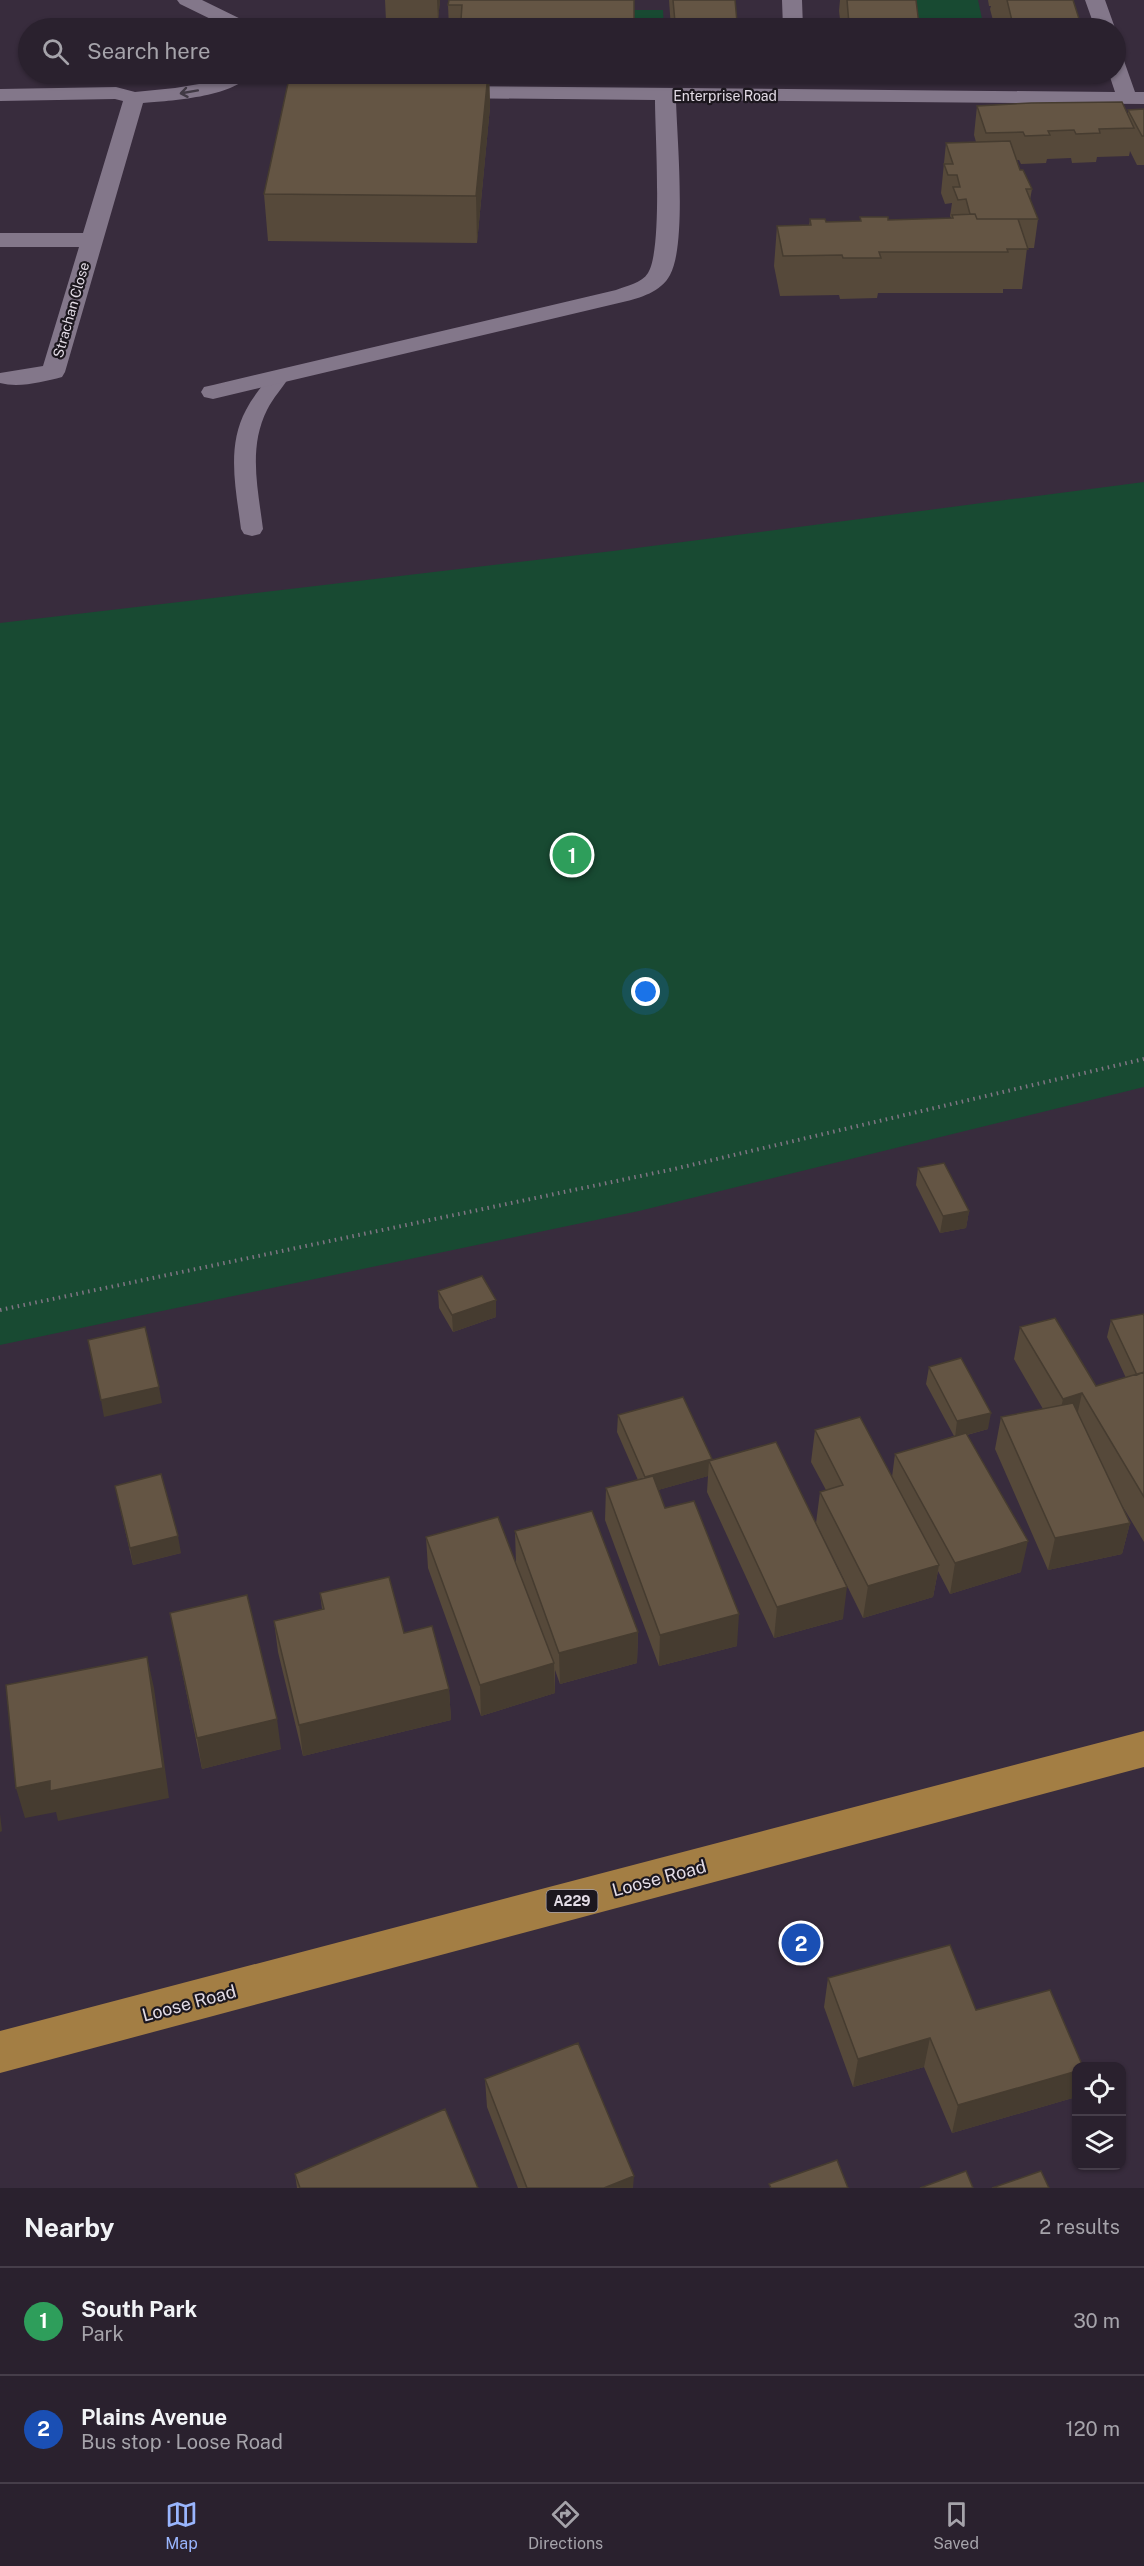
<!DOCTYPE html>
<meta charset="utf-8">
<style>
:root{--surface:#2a212e;--page:#362e3a;--text:#f1f3f6;--muted:#a5a3aa;--line:#463e4a;--accent:#99b5fd}
body{margin:0;font-family:"Public Sans",sans-serif;background:var(--page);color:var(--text)}
.controls{position:absolute;right:18px;bottom:18px;display:grid;overflow:hidden;border-radius:12px;box-shadow:0 2px 4px #0004}
.controls button{width:54px;height:54px;display:grid;place-items:center;padding:0;border:0;border-bottom:2px solid var(--line);background:var(--surface);color:var(--text);font:30px sans-serif}
.you{position:absolute;left:646px;top:992px;width:21px;height:21px;margin:-15px;border:4px solid #fff;border-radius:50%;background:#1a73e8;box-shadow:0 0 0 9px #1a73e833}
.badge{display:grid;place-items:center;width:39px;height:39px;border-radius:50%;background:var(--accent);color:#fff;font-size:20px;font-weight:700}
.pin{position:absolute;translate:-50% -50%;border:3px solid #fff;box-shadow:0 2px 6px #0006}
.list{margin:0;padding:0;list-style:none}
h2{display:flex;justify-content:space-between;align-items:center;height:78px;margin:0;padding:0 24px;font-size:26px}
h2 small{font-size:20px;font-weight:400;color:var(--muted)}
.list li{display:grid;grid-template-columns:39px 1fr auto;gap:18px;align-items:center;box-sizing:border-box;height:108px;padding:0 24px;border-top:2px solid var(--line)}
.list b{display:block;font-size:22px;white-space:nowrap}
.list p{margin:0;font-size:20px;white-space:nowrap;color:var(--muted)}
.list em{font-size:20px;font-style:normal;color:var(--muted)}
.icon{flex:none;width:33px;height:33px;fill:none;stroke:currentColor;stroke-width:2;stroke-linecap:round;stroke-linejoin:round}
.map{position:relative;flex:none;width:1144px;height:2188px;overflow:hidden}
.search{position:absolute;background:var(--surface);box-shadow:0 2px 4px #0004;left:18px;right:18px;top:18px;height:66px;display:flex;align-items:center;gap:15px;box-sizing:border-box;padding:0 21px;border-radius:33px;color:var(--muted);font-size:22px}
.sheet{height:294px;background:var(--surface)}
nav{display:flex;justify-content:space-around;align-items:center;box-sizing:border-box;height:84px;border-top:2px solid var(--line);background:var(--surface);font-size:16px;color:var(--muted)}
nav a{display:grid;justify-items:center;gap:3px}
nav .on{color:var(--accent)}
.map>svg:first-child{display:block}
.green{fill:#184a32}
.lines{fill:none;stroke-linecap:round;stroke-linejoin:round}
.path{stroke:#7f7583;stroke-width:4;stroke-dasharray:1.5 4.5;stroke-linecap:butt}
.service{fill:#83778a;fill-rule:evenodd}
.minor{fill:#83778a;fill-rule:evenodd}
.trunk{fill:#a37e44;fill-rule:evenodd}
.wall{fill:#56493a}
.shaded-wall{fill:#463c30}
.building{fill:#645544;stroke:#463c30;stroke-width:1.5}
.oneway{stroke:#403944}
.labels{text-anchor:middle;dominant-baseline:central;stroke-width:4.5;stroke-linejoin:round;paint-order:stroke}
.far-street-label{font-size:14px;fill:#e3dce6;stroke:#1c171e}
.shield{fill:#1c171e;stroke:#a7a1aa;stroke-width:1.5}
.shield-label{font-size:14px;font-weight:bold;fill:#e3dce6}
.near-street-label{font-size:18px;fill:#e3dce6;stroke:#1c171e}
</style>
<div class="map">
<svg width="1144" height="2188" viewBox="0 0 1144 2188">
<rect width="100%" height="100%" fill="#382c3d"/>
<path class="green" d="M 913,0 L 978,0 L 984,28 L 917,28 Z
M 621,10 L 663,10 L 664,28 L 621,28 Z
M 922,74 L 993,74 L 994,79 L 923,80 Z
M 1144,482 L 1144,1087 L 639,1211 L 0,1345 L 0,623 L 613,551 Z"/>
<g class="lines">
<path class="path" d="M 0,1310 L 674,1169 L 1144,1059"/>
<path class="service" d="M 280,370 L 287,372 L 290,376 C 283,387 273,398 267,410 C 248,448 258,489 263,529 L 260,534 L 252,536 L 244,534 L 241,529 C 236,489 226,447 246,410 C 253,396 264,384 273,372 Z"/>
<path class="minor" d="M 177,0 L 202,0 L 251,24 L 254,28 L 229,28 L 180,4 Z
M 782,0 L 802,0 L 803,28 L 783,28 Z
M 1085,0 L 1105,0 L 1115,28 L 1095,28 Z
M 1116,56 L 1123,58 L 1135,92 L 1144,92 L 1144,104 L 676,100 C 677,139 687,244 670,275 C 661,292 640,298 623,302 L 213,399 L 204,397 L 201,392 L 204,387 L 213,385 L 616,290 C 626,286 642,283 648,273 C 663,249 655,133 655,100 L 444,98 L 437,96 L 434,92 L 437,88 L 444,86 L 1115,92 L 1109,74 L 1116,74 Z
M 226,74 L 250,74 C 234,97 169,101 143,103 L 65,372 L 62,377 C 43,382 19,388 0,383 L 0,373 L 43,366 L 79,247 L 0,247 L 0,233 L 83,233 L 123,101 L 115,99 L 0,101 L 0,89 L 116,87 L 135,92 L 175,88 L 199,84 Z"/>
<path class="trunk" d="M 1144,1731 L 1144,1767 L 0,2073 L 0,2031 Z"/>
</g>
<path class="wall" d="M 385,0 L 440,0 L 438,21 L 386,21 Z
M 634,0 L 634,28 L 449,28 L 448,5 Z
M 669,0 L 735,0 L 736,28 L 671,28 Z
M 840,0 L 916,0 L 919,25 L 919,28 L 841,28 L 839,11 Z
M 988,0 L 1073,0 L 1081,25 L 1080,28 L 995,28 L 990,9 L 991,6 L 989,6 Z
M 290,74 L 633,74 L 489,74 L 490,107 L 477,243 L 268,241 L 264,194 Z
M 673,74 L 734,74 L 734,76 L 673,76 Z
M 845,74 L 914,74 L 914,78 L 845,77 Z
M 1006,74 L 1074,74 L 1073,79 L 1007,79 Z
M 977,106 L 1128,115 L 1128,110 L 1144,109 L 1144,165 L 1137,165 L 1130,151 L 1129,156 L 1097,157 L 1096,162 L 1072,163 L 1071,158 L 1047,159 L 1046,163 L 1021,164 L 1019,160 L 1016,160 L 1020,170 L 1032,189 L 1030,200 L 1038,219 L 1034,248 L 1027,248 L 1022,289 L 1003,289 L 1003,293 L 878,293 L 877,298 L 840,299 L 839,295 L 780,296 L 774,266 L 777,226 L 809,226 L 810,219 L 826,222 L 860,221 L 860,217 L 888,220 L 951,218 L 950,216 L 952,203 L 945,204 L 941,193 L 946,143 L 976,142 L 974,135 Z
M 918,1168 L 969,1211 L 966,1228 L 940,1233 L 916,1185 Z
M 438,1291 L 496,1317 L 453,1332 L 439,1308 Z
M 1144,1316 L 1144,1542 L 1117,1497 L 1130,1523 L 1122,1554 L 1048,1570 L 995,1449 L 1001,1417 L 1043,1409 L 1014,1359 L 1020,1327 L 1096,1386 L 1126,1378 L 1107,1337 L 1111,1320 Z
M 929,1367 L 988,1429 L 967,1435 L 1021,1572 L 950,1594 L 938,1571 L 933,1597 L 863,1618 L 816,1523 L 820,1492 L 826,1490 L 811,1462 L 815,1430 L 892,1477 L 895,1454 L 954,1436 L 926,1384 Z
M 618,1415 L 711,1460 L 843,1619 L 774,1638 L 707,1492 L 708,1476 L 658,1490 L 665,1508 L 737,1646 L 659,1666 L 605,1520 L 606,1488 L 638,1480 L 617,1432 Z
M 115,1486 L 181,1553 L 133,1565 Z
M 515,1531 L 638,1632 L 637,1663 L 560,1684 L 555,1670 L 555,1693 L 481,1716 L 428,1568 L 426,1537 L 516,1563 Z
M 320,1593 L 404,1633 L 449,1689 L 451,1720 L 303,1756 L 278,1652 L 274,1621 L 322,1609 Z
M 170,1613 L 281,1749 L 202,1769 Z
M 828,1978 L 976,2010 L 1077,2067 L 1076,2097 L 952,2133 L 924,2067 L 853,2087 L 824,2007 Z
M 485,2079 L 633,2188 L 518,2188 L 487,2107 Z
M 295,2174 L 478,2188 L 297,2188 Z"/>
<path class="shaded-wall" d="M 437,0 L 440,0 L 438,21 Z
M 488,74 L 489,74 L 490,107 L 477,243 L 476,196 Z
M 969,1211 L 966,1228 L 940,1233 L 943,1216 Z
M 496,1300 L 496,1317 L 453,1332 L 452,1315 Z
M 159,1387 L 162,1403 L 104,1417 L 101,1400 Z
M 1082,1393 L 1075,1425 L 1056,1431 L 1063,1399 Z
M 991,1413 L 988,1429 L 955,1438 L 957,1421 Z
M 712,1459 L 711,1465 L 709,1461 L 708,1476 L 644,1494 L 645,1477 Z
M 1130,1523 L 1122,1554 L 1048,1570 L 1055,1538 Z
M 178,1536 L 181,1553 L 133,1565 L 130,1548 Z
M 1028,1541 L 1021,1572 L 950,1594 L 955,1563 Z
M 939,1565 L 933,1597 L 863,1618 L 868,1586 Z
M 847,1587 L 843,1619 L 774,1638 L 777,1607 Z
M 739,1614 L 737,1646 L 659,1666 L 660,1635 Z
M 638,1632 L 637,1663 L 560,1684 L 559,1653 Z
M 147,1657 L 154,1688 L 169,1798 L 58,1821 L 56,1812 L 25,1818 L 16,1788 L 50,1781 Z
M 554,1663 L 555,1693 L 481,1716 L 480,1685 Z
M 449,1689 L 451,1720 L 303,1756 L 299,1725 Z
M 277,1719 L 281,1749 L 202,1769 L 197,1738 Z
M 0,1814 L 2,1831 L 0,1832 Z
M 930,2038 L 924,2067 L 853,2087 L 858,2059 Z
M 1077,2071 L 1076,2097 L 952,2133 L 958,2105 Z
M 634,2176 L 633,2188 L 604,2188 Z"/>
<path class="building" d="M 449,0 L 634,0 L 634,21 L 461,20 L 462,5 L 448,5 Z
M 673,0 L 735,0 L 737,22 L 675,22 Z
M 847,0 L 916,0 L 919,25 L 849,24 Z
M 1007,0 L 1073,0 L 1081,25 L 1013,25 Z
M 290,74 L 488,74 L 476,196 L 264,194 Z
M 1122,102 L 1134,128 L 1099,129 L 1100,133 L 1076,134 L 1074,130 L 1048,131 L 1050,135 L 1025,136 L 1023,132 L 986,133 L 977,106 L 1031,103 Z
M 1144,109 L 1144,136 L 1142,136 L 1128,110 Z
M 1010,141 L 1020,170 L 1023,170 L 1032,189 L 1026,189 L 1038,219 L 977,219 L 975,214 L 970,214 L 966,199 L 958,200 L 953,187 L 960,187 L 957,175 L 948,175 L 944,164 L 953,164 L 946,143 Z
M 975,214 L 977,219 L 1018,219 L 1028,249 L 1007,249 L 1008,252 L 879,252 L 881,258 L 843,258 L 842,255 L 783,256 L 777,226 L 811,225 L 810,219 L 825,219 L 826,222 L 861,221 L 860,217 L 888,217 L 888,220 L 953,218 L 952,215 Z
M 944,1163 L 969,1211 L 943,1216 L 918,1168 Z
M 482,1276 L 496,1300 L 452,1315 L 438,1291 Z
M 1143,1314 L 1144,1316 L 1144,1372 L 1137,1375 L 1111,1320 Z
M 1055,1318 L 1096,1386 L 1144,1372 L 1144,1497 L 1082,1393 L 1063,1399 L 1020,1327 Z
M 145,1327 L 159,1387 L 101,1400 L 88,1340 Z
M 961,1358 L 991,1413 L 957,1421 L 929,1367 Z
M 683,1397 L 712,1459 L 645,1477 L 618,1415 Z
M 1073,1403 L 1130,1523 L 1055,1538 L 1001,1417 Z
M 860,1417 L 939,1565 L 868,1586 L 820,1492 L 843,1485 L 815,1430 Z
M 966,1433 L 1028,1541 L 955,1563 L 895,1454 Z
M 776,1442 L 847,1587 L 777,1607 L 709,1461 Z
M 161,1474 L 178,1536 L 130,1548 L 115,1486 Z
M 653,1476 L 665,1508 L 694,1501 L 739,1614 L 660,1635 L 606,1488 Z
M 592,1511 L 638,1632 L 559,1653 L 515,1531 Z
M 498,1517 L 554,1663 L 480,1685 L 426,1537 Z
M 389,1577 L 404,1633 L 432,1626 L 449,1689 L 299,1725 L 274,1621 L 324,1609 L 320,1593 Z
M 247,1595 L 277,1719 L 197,1738 L 170,1613 Z
M 147,1657 L 163,1768 L 50,1791 L 50,1781 L 16,1788 L 6,1685 Z
M 950,1945 L 976,2010 L 1050,1990 L 1083,2067 L 1077,2067 L 1077,2071 L 958,2105 L 930,2038 L 858,2059 L 828,1978 Z
M 578,2043 L 634,2176 L 604,2188 L 527,2188 L 485,2079 Z
M 445,2109 L 478,2188 L 300,2188 L 295,2174 Z
M 837,2160 L 848,2188 L 771,2188 L 769,2184 Z
M 966,2171 L 973,2188 L 920,2188 Z
M 1041,2171 L 1049,2188 L 992,2188 Z"/>
<defs><path id="oneway-shaft" d="M-6 0H5M1.5-3L5.5 0L1.5 3" fill="none" stroke-width="1.6" stroke-linecap="round" stroke-linejoin="round" transform="scale(1.5)"/></defs>
<use class="oneway" href="#oneway-shaft" transform="translate(189 92) rotate(170)"/>
<g class="labels">
<g class="far-street-label">
<text x="725" y="96">Enterprise Road</text>
<text transform="translate(71 310) rotate(-74)">Strachan Close</text>
</g>
<rect class="shield" x="546.5" y="1890" width="51" height="22" rx="4.5"/>
<g class="shield-label">
<text x="572" y="1901">A229</text>
</g>
<g class="near-street-label">
<text transform="translate(659 1878) rotate(-15)">Loose Road</text>
<text transform="translate(189 2003) rotate(-15)">Loose Road</text>
</g>
</g>
</svg>
<div class="controls">
<button><svg class="icon" aria-label="locate" viewBox="0 0 24 24"><circle cx="12" cy="12" r="6"/><path d="M12 2v4M12 18v4M2 12h4M18 12h4"/></svg></button>
<button><svg class="icon" aria-label="layers" viewBox="0 0 24 24"><path d="M12 4l9 5-9 5-9-5zM3 14l9 5 9-5"/></svg></button>
</div>
<div class="you"></div>
<div class="pin badge" style="left:572px;top:855px;background:#2e9e5b">1</div>
<div class="pin badge" style="left:801px;top:1943px;background:#1a4fb4">2</div>
<div class="search"><svg class="icon" aria-label="search" viewBox="0 0 24 24"><circle cx="10" cy="10" r="6"/><path d="M15 15l6 6"/></svg>Search here</div>
</div>
<section class="sheet">
<h2>Nearby<small>2 results</small></h2>
<ul class="list">
<li><span class="badge" style="background:#2e9e5b">1</span><div><b>South Park</b><p>Park</p></div><em>30 m</em></li>
<li><span class="badge" style="background:#1a4fb4">2</span><div><b>Plains Avenue</b><p>Bus stop · Loose Road</p></div><em>120 m</em></li>
</ul>
</section>
<nav>
<a class="on"><svg class="icon" aria-label="map" viewBox="0 0 24 24"><path d="M3 6l6-2 6 2 6-2v14l-6 2-6-2-6 2zM9 4v14M15 6v14"/></svg>Map</a>
<a><svg class="icon" aria-label="directions" viewBox="0 0 24 24"><path d="M12 3l9 9-9 9-9-9zM9 14v-3h6M13 9l2 2-2 2"/></svg>Directions</a>
<a><svg class="icon" aria-label="saved" viewBox="0 0 24 24"><path d="M7 4h10v16l-5-4-5 4z"/></svg>Saved</a>
</nav>
